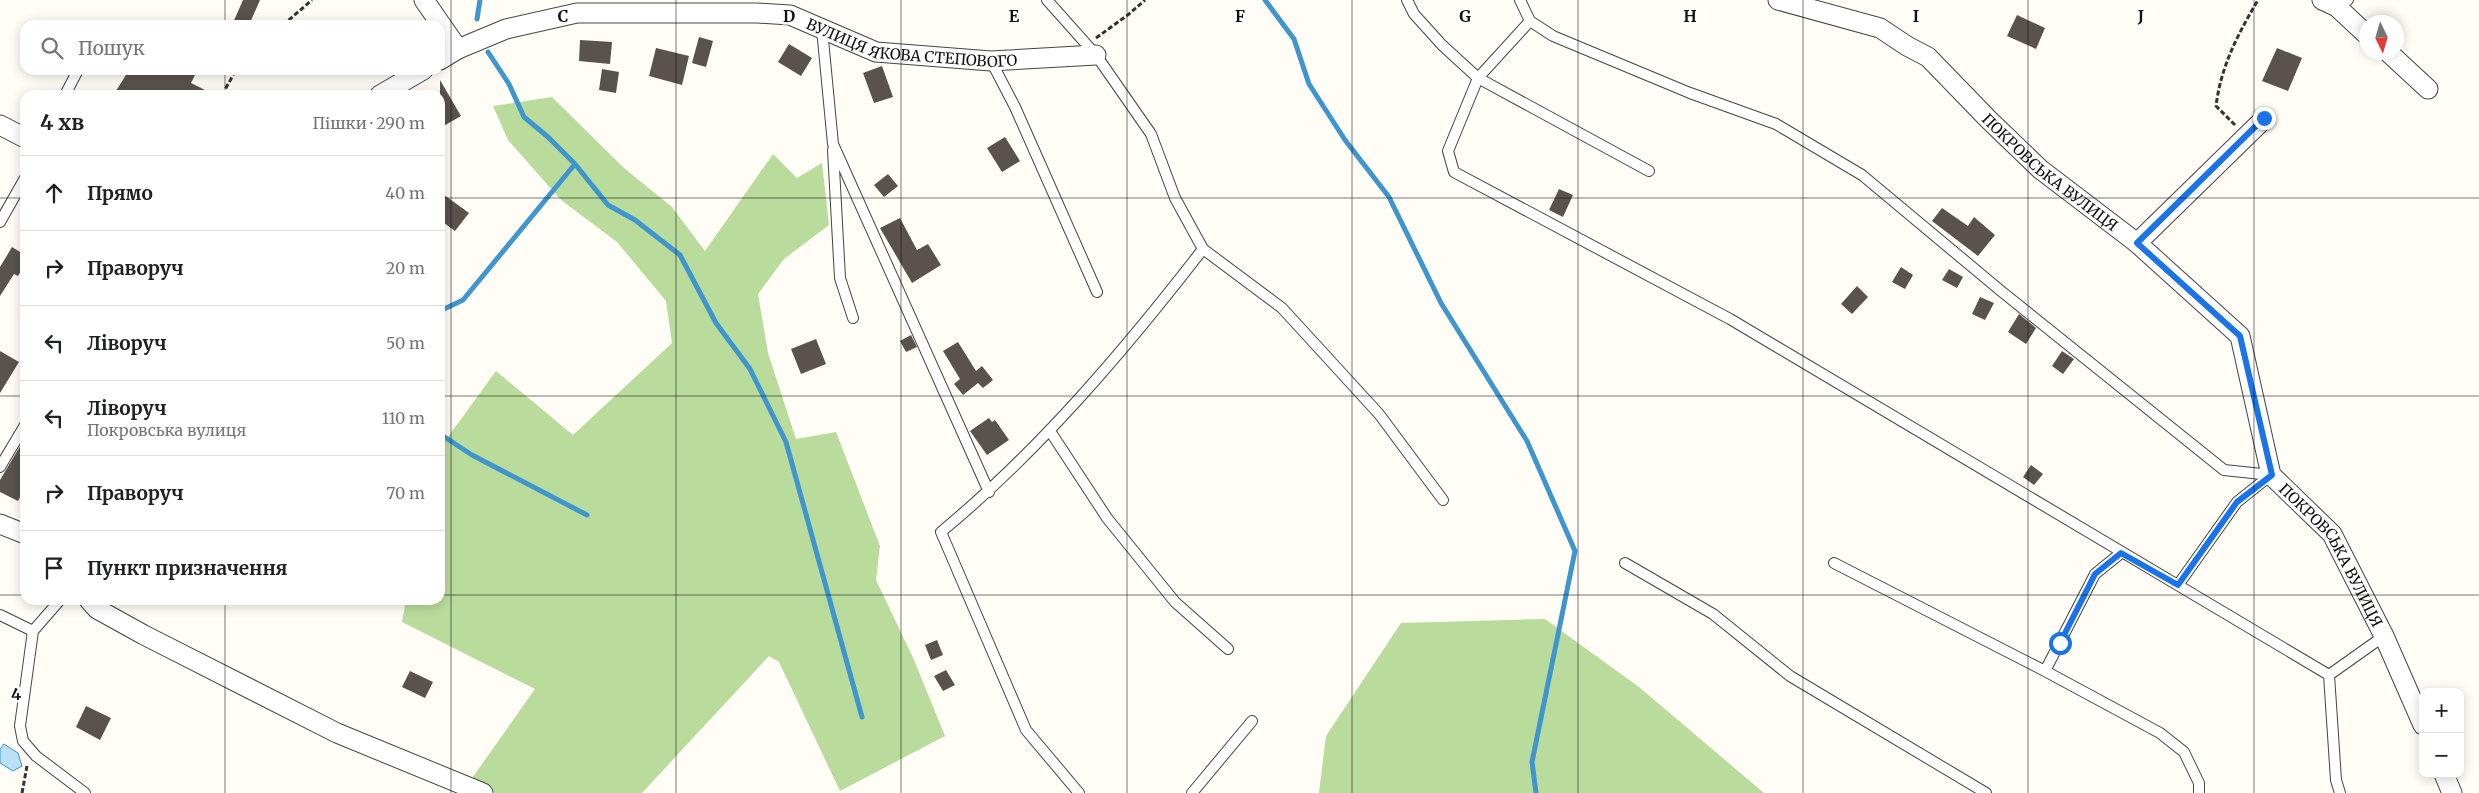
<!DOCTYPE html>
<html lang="uk">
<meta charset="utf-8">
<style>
:root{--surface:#fff;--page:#f6f6f6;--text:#202124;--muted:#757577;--line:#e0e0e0}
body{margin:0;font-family:Merriweather,serif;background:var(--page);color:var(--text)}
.controls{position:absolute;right:15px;bottom:15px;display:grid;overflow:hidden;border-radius:10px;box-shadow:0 2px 12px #0003}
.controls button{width:45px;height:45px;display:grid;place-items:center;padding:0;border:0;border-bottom:1px solid var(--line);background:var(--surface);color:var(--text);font:25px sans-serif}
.compass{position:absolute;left:2359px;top:15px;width:45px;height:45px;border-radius:50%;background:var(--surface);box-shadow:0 2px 12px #0003;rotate:175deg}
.stop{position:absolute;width:15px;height:15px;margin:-11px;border:4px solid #1a73e8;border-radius:50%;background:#fff}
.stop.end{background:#1a73e8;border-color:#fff;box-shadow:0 1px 5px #0008}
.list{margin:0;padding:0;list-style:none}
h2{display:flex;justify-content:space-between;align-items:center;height:65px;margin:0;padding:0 20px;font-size:21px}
h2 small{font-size:16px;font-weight:400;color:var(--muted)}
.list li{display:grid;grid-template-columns:32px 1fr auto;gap:15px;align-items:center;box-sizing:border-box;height:75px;padding:0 20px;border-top:1px solid var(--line)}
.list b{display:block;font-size:19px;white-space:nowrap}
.list p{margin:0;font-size:16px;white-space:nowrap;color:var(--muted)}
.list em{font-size:16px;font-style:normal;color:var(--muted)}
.icon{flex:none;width:28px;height:28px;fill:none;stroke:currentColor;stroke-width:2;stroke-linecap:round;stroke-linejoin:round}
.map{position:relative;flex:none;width:2479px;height:793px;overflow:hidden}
.search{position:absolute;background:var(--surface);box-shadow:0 2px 12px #0003;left:20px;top:20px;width:425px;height:55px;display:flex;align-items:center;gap:12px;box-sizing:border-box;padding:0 18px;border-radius:15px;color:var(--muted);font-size:19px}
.panel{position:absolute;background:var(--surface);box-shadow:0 2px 12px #0003;left:20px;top:90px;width:425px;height:515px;border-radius:15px}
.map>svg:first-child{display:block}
.forest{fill:#b9dc9c}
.water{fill:#b9e0f7;stroke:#3f96cf}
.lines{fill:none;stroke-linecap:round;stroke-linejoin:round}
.stream{stroke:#3f96cf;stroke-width:5}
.building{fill:#5a524d}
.service-casing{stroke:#444;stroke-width:12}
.minor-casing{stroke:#444;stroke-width:21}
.path{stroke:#333;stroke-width:3;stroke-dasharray:5 2.5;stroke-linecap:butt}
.service{stroke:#fff;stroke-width:10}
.minor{stroke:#fff;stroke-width:19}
.route{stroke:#1a73e8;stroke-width:6}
.grid{fill:none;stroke:#111;stroke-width:1;stroke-opacity:0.55}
.labels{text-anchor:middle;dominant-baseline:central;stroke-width:5;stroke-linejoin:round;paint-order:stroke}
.street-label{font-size:15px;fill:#111;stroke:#fff}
.grid-label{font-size:16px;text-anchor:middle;font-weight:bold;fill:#111;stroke:#fff;stroke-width:5;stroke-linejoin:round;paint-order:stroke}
</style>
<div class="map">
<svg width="2479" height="793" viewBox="0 0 2479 793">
<rect width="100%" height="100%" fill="#fffdf5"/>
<path class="forest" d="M 552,97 L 624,168 L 672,207 L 705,251 L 773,154 L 797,178 L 822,163 L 829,225 L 784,259 L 758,294 L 768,353 L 796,439 L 836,432 L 880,546 L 876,580 L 914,660 L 945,736 L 840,791 L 779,662 L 769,656 L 642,793 L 495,793 L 470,781 L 535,689 L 402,622 L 406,600 L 440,600 L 440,448 L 496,371 L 573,435 L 672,343 L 666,301 L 617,242 L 561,200 L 508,140 L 493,106 Z
M 1545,619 L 1639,687 L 1764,793 L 1319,793 L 1326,736 L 1401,623 Z"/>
<path class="water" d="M 4,744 L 18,753 L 22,766 L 13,771 L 0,763 L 0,749 Z"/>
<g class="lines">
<path class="stream" d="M 1265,0 L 1294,39 L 1309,84 L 1345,140 L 1389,197 L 1441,303 L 1527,441 L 1575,551 L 1532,762 L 1536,793
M 477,19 L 480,0
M 488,52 L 509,84 L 524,117 L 548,137 L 575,164 L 608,205 L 635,220 L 680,255 L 716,323 L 750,369 L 786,442 L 862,717
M 440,311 L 463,300 L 575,164
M 440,434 L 472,455 L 587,515"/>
</g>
<path class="building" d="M 243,0 L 260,0 L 249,25 L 232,25 Z
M 2017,15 L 2045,28 L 2036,49 L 2007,36 Z
M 699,37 L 713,41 L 706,67 L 692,63 Z
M 580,40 L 612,42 L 610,64 L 579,61 Z
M 789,44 L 812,58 L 801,76 L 778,62 Z
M 656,48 L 689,56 L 682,85 L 649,76 Z
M 2277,48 L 2302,58 L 2288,91 L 2262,81 Z
M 882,66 L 893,97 L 874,103 L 863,73 Z
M 602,69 L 619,72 L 616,93 L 599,90 Z
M 129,70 L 184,70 L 195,75 L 191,83 L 215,95 L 125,95 L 116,91 Z
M 440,80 L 461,116 L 440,128 Z
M 1005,137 L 1020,161 L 1002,172 L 987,148 Z
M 888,174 L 898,186 L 884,197 L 874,185 Z
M 1559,189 L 1573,195 L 1563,217 L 1549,210 Z
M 440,192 L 469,213 L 455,231 L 440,220 Z
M 1942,208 L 1968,226 L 1974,217 L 1995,235 L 1978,256 L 1932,221 Z
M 900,218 L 917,250 L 928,244 L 941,265 L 912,283 L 880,228 Z
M 12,247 L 25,255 L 25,264 L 18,276 L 14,274 L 0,296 L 0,267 Z
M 1901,267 L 1913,275 L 1905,289 L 1892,282 Z
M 1949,269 L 1963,277 L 1957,288 L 1942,280 Z
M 1857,286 L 1868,297 L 1852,314 L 1841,304 Z
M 1980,297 L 1994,303 L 1985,320 L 1972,314 Z
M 2019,314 L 2036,328 L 2026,344 L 2008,332 Z
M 911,335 L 917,347 L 906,352 L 900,341 Z
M 816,339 L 826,364 L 801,374 L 791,349 Z
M 958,342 L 976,371 L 982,366 L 993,380 L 983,388 L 978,383 L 963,395 L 954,384 L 960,379 L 943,351 Z
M 0,351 L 19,362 L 0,393 Z
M 2062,351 L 2074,359 L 2063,374 L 2052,366 Z
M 989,418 L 992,422 L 995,420 L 1009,440 L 987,455 L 970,431 Z
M 25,438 L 25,488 L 18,501 L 0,492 L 0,480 Z
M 2031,465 L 2043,474 L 2034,485 L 2023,477 Z
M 937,640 L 943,655 L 931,660 L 925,645 Z
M 946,670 L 955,685 L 943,691 L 934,676 Z
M 410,671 L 433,682 L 425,698 L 402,687 Z
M 86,706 L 111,718 L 100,740 L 76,727 Z"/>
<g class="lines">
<defs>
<path id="service" d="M 1047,0 L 1096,55 L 1151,134 L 1175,198 L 1203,249 L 1282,308 L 1379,414 L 1443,500
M 1407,0 L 1414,14 L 1442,45 L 1478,78 L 1649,171
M 1520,0 L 1530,21 L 1553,36 L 1690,93 L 1776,124 L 1862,175 L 2001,291 L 2224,470 L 2271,475
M 2337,7 L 2348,0
M 1530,21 L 1478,78 L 1448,151 L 1454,172 L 1730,319 L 2329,675
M 822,29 L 833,144 L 989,492
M 991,61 L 1015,107 L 1097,292
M 65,95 L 78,70
M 833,150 L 840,278 L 853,318
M 0,222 L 25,178
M 1050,431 L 1107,518 L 1175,602 L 1228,649
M 0,467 L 25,425
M 2121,553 L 2095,574 L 2045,671 L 2160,733 L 2184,752 L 2199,783 L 2199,793
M 1625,563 L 1713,614 L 1790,676 L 1986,793
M 1834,563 L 2045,671
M 2178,585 L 2237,502 L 2271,475
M 0,615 L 33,631 L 60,600
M 33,631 L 20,726 L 23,741 L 36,756 L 85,793
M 1079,793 L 1026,730 L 941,532 C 1040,450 1124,351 1203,249
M 1192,793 L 1252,721
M 2340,793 L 2336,780 L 2329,675 L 2384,636"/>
<g id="minor">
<path d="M 424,0 L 458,49"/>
<path id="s1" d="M 1778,0 L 1880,28 L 1907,46 L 1928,57 L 1989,120 L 2040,169 L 2137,243 L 2240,336 L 2271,475 L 2332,534 L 2384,636 L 2423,725"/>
<path d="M 2322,0 L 2337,7 L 2366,34"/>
<path d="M 2388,52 L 2428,89"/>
<path id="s2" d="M 440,60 L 458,49 L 506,29 L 577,13 L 757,13 L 790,15 L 876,52 L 991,61 L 1096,55"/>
<path d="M 380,95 L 423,70"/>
<path d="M 0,125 L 25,138"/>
<path d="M 2137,243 L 2264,119"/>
<path d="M 0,524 L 25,534"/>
<path d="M 89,600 L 97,609 L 144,635 L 337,733 L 483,793"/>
<path d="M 2444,774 L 2452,793"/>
</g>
</defs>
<use href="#service" class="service-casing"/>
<use href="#minor" class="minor-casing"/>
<path class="path" d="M 283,25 L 312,0
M 1096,38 L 1129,14 L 1145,0
M 222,95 L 236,70
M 2235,125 L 2216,106 C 2221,66 2238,34 2258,0
M 22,793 L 27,766"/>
<use href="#service" class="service"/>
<use href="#minor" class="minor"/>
</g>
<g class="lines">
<path class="route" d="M 2060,643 L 2095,574 L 2121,553 L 2178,585 L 2237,502 L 2272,475 L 2240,336 L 2137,243 L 2264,118"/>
</g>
<path class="grid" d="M 225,0 L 225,25M 451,0 L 451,793M 676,0 L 676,793M 901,0 L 901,793M 1127,0 L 1127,793M 1352,0 L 1352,793M 1578,0 L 1578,793M 1803,0 L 1803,793M 2028,0 L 2028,793M 2254,0 L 2254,793M 225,70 L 225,95M 0,198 L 25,198M 440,198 L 2479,198M 0,396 L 25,396M 440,396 L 2479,396M 0,595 L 25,595M 440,595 L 2479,595M 225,600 L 225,793"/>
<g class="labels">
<g class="street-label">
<text stroke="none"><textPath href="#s2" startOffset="486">ВУЛИЦЯ ЯКОВА СТЕПОВОГО</textPath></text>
<text stroke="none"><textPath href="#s1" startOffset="330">ПОКРОВСЬКА ВУЛИЦЯ</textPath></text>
<text stroke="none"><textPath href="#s1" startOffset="825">ПОКРОВСЬКА ВУЛИЦЯ</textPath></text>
</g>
</g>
<g class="grid-label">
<text x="563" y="22">C</text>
<text x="789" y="22">D</text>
<text x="1014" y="22">E</text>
<text x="1240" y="22">F</text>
<text x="1465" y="22">G</text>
<text x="1690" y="22">H</text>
<text x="1916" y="22">I</text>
<text x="2141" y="22">J</text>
<text x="16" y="700">4</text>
</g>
</svg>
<div class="controls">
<button>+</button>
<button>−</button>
</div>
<svg class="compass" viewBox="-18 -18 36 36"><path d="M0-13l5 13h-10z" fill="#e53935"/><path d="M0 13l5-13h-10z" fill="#757577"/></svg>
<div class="stop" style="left:2060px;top:643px"></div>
<div class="stop end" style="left:2264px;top:118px"></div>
<div class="search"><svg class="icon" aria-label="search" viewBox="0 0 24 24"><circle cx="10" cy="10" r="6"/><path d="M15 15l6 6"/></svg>Пошук</div>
<section class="panel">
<h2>4 хв<small>Пішки · 290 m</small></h2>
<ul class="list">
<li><svg class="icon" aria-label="ahead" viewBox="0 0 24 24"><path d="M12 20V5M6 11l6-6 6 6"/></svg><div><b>Прямо</b></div><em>40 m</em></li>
<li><svg class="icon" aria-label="right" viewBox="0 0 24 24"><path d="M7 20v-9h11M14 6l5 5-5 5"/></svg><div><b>Праворуч</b></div><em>20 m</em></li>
<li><svg class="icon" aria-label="left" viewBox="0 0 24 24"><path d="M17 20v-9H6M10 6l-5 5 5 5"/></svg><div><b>Ліворуч</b></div><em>50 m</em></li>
<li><svg class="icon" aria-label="left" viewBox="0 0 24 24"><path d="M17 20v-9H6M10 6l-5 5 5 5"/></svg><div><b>Ліворуч</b><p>Покровська вулиця</p></div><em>110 m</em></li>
<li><svg class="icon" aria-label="right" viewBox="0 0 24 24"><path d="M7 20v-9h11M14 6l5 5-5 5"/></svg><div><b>Праворуч</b></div><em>70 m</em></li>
<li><svg class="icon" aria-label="arrive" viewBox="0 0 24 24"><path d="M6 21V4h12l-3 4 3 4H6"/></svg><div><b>Пункт призначення</b></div></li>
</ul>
</section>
</div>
